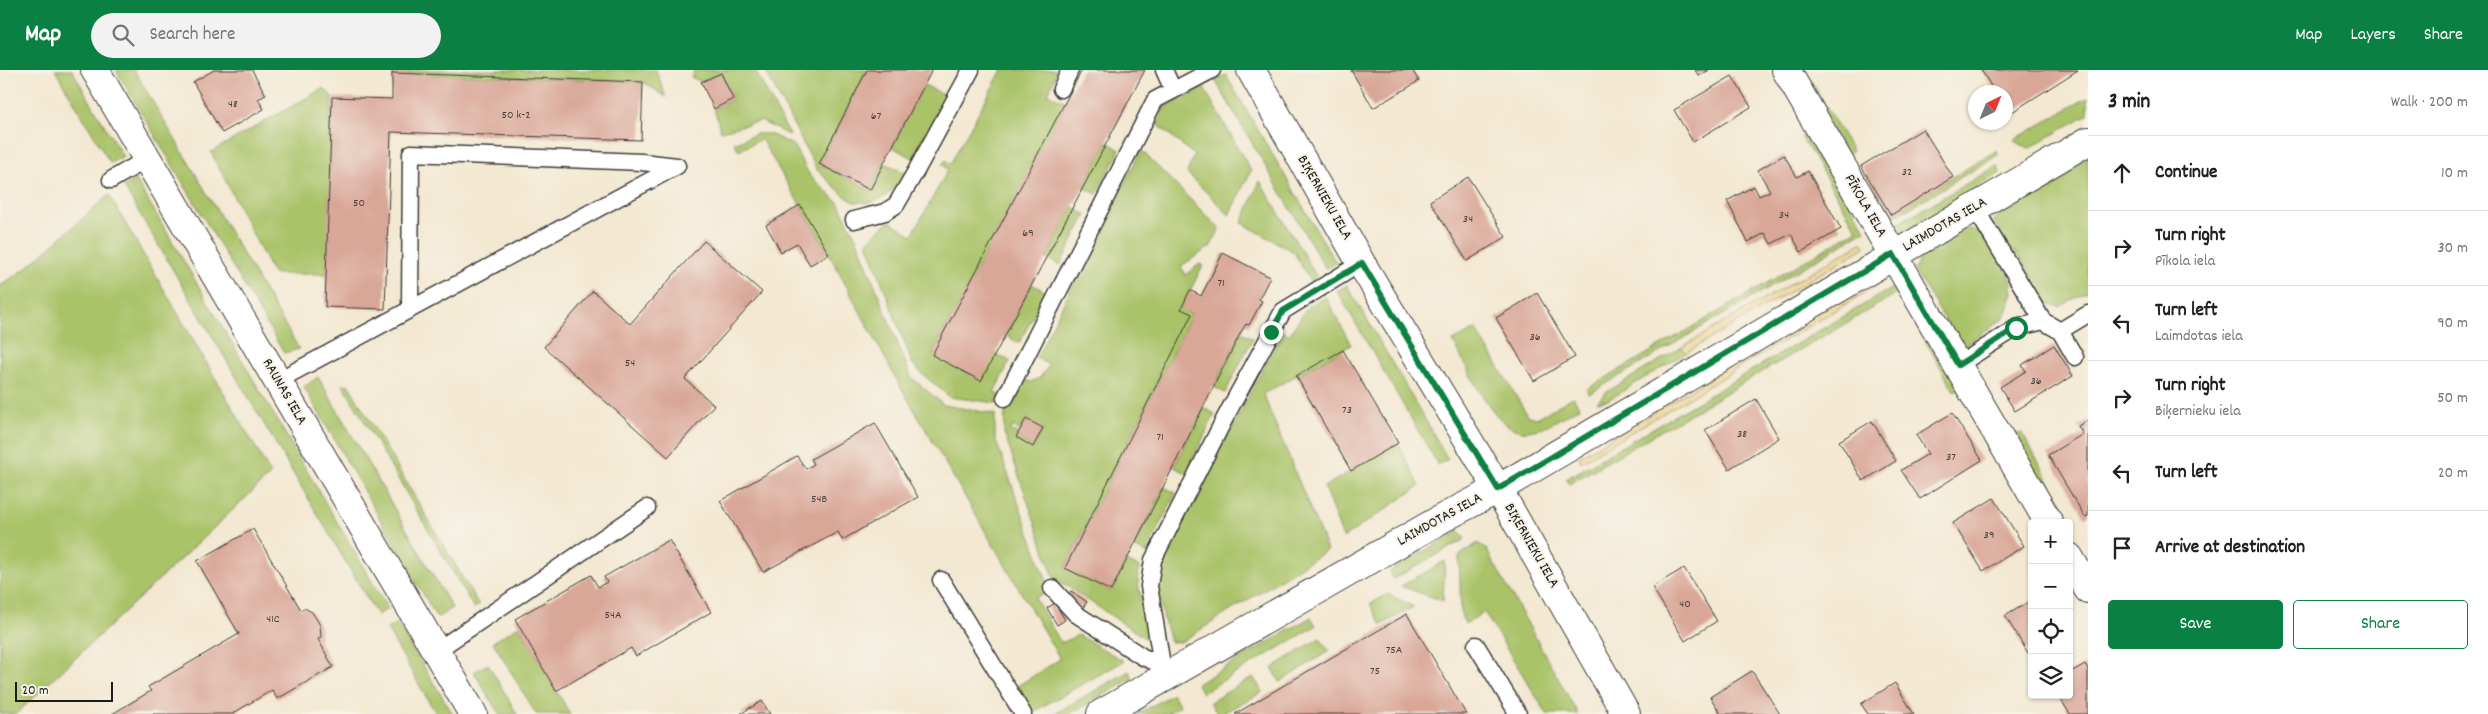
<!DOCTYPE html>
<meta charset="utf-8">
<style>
:root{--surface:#fff;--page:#f2f2f2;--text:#202124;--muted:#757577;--line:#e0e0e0;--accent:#0b8043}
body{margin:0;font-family:Dekko,sans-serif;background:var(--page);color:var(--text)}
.controls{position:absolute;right:15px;bottom:15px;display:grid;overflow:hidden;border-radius:5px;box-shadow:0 1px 4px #0004}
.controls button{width:45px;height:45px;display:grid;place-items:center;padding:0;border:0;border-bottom:1px solid var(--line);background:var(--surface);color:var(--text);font:25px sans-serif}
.compass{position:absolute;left:1968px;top:15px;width:45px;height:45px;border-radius:50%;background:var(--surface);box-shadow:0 1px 4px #0004;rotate:43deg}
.scale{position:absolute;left:15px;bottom:12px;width:98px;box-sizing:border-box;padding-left:5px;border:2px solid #1c1c1c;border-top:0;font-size:14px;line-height:18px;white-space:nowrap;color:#1c1c1c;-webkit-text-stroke:4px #f7f3e8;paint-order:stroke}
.stop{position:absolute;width:15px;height:15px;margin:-11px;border:4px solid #0b8043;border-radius:50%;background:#fff}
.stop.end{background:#0b8043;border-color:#fff;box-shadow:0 1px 5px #0008}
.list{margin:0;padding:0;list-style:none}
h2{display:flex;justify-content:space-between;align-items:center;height:65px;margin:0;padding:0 20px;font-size:21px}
h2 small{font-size:16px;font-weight:400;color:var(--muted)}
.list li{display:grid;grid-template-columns:32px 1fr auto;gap:15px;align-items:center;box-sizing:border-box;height:75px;padding:0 20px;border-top:1px solid var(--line)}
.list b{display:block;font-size:19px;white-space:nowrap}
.list p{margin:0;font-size:16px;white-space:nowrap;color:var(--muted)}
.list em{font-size:16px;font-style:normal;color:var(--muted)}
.actions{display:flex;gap:10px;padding:15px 20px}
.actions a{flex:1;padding:11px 0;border:1px solid var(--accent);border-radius:5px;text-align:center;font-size:18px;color:var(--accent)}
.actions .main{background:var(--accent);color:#fff}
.icon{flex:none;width:28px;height:28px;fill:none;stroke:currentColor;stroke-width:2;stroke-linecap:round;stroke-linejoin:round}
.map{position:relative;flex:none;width:2088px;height:644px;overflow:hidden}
header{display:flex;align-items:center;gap:30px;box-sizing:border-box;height:70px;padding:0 25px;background:var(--accent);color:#fff}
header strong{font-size:24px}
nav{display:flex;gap:28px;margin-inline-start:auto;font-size:18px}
.search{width:350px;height:45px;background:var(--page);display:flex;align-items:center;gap:12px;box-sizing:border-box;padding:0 18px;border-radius:28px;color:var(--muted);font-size:19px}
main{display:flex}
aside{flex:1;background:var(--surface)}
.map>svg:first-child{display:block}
.green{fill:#aac369;stroke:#637042;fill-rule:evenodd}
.sand{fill:#eeda9e;stroke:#857b5d}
.building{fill:#d9a798}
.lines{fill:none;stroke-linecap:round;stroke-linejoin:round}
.service-casing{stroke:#3c3b37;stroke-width:19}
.minor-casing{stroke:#3c3b37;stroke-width:30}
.tertiary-casing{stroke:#3c3b37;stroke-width:30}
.service{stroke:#fff;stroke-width:16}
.minor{stroke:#fff;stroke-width:28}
.tertiary{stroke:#fff;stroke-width:28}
.route{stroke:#0b8043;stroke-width:6}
.labels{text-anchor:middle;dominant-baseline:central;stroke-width:4;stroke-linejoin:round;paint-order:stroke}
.number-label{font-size:12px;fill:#4b3f3b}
.street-label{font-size:15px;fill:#1c1c1c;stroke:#f7f3e8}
</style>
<header>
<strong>Map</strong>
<div class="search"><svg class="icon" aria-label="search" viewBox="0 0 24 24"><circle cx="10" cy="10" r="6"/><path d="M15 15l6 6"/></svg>Search here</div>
<nav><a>Map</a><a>Layers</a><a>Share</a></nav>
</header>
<main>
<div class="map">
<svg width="2088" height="644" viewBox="0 0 2088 644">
<rect width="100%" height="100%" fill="#f7f3e8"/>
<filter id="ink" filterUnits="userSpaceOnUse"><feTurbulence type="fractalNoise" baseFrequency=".02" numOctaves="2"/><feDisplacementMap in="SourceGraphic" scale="10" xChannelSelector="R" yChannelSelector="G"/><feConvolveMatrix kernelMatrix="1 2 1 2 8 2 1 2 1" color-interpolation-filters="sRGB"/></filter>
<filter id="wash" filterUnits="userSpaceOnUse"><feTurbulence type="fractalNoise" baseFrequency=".0096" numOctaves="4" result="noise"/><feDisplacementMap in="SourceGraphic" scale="20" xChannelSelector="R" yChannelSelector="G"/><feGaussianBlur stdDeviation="1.12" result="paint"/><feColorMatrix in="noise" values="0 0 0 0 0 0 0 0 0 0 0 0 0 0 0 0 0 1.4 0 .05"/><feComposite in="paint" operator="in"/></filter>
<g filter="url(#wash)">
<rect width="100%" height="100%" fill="#f3e8d1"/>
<path class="green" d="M 55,0 L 72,0 L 123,87 L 110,93 Z
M 116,0 L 134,0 L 299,279 L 284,283 Z
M 391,0 L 656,0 L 666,27 L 643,12 L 392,3 Z
M 695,0 L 755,0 L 790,66 L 761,51 L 721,61 L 714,39 L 733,29 L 721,3 L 701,12 L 691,7 Z
M 765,0 L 867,0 L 819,94 L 870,120 L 884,93 L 906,103 L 898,115 L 886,126 L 870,133 L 854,132 L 845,126 L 817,100 Z
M 1002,0 L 1058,0 L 1048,24 L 1066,32 L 932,285 L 995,284 L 1010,291 L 994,322 L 1000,325 L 996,333 L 950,327 L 922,304 L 912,293 L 867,172 L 889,151 L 912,165 L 948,100 L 942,94 L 946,90 L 950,94 Z
M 1798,0 L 1805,0 L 1852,81 L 1847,85 Z
M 1226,5 L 1336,193 L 1326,199 L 1215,10 Z
M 924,15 L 947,26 L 913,88 L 892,77 Z
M 324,18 L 332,27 L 327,204 L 273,204 L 211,82 Z
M 1204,18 L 1251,101 L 1229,145 L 1187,103 L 1194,85 L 1157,54 L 1163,38 Z
M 2088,27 L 2088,44 L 2028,79 L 2014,70 Z
M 756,64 L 770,64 L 793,75 L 810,106 L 838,132 L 857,170 L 911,307 L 944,335 L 995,344 L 995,368 L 1050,520 L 1035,528 L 1061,573 L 1078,565 L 1124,591 L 1031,643 L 1016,617 L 1060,589 L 899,314 L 829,184 L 761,69 L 739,81 L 734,73 Z
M 1801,66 L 1810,69 L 1866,160 L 1589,324 L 1587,319 L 1857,160 Z
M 1107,72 L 1120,80 L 1097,124 L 1083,117 Z
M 1141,80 L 1220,159 L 1210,177 L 1181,196 L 1185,205 L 1200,194 L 1203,195 L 1181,239 L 1192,244 L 1065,498 L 1111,521 L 1126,491 L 1139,497 L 1138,513 L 1151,572 L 1062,513 L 1057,516 L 1004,363 L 1005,342 L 1010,331 L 1014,333 L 1026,310 L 1030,312 L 1040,308 L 1049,295 L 1036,288 ZM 1026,349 L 1043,359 L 1033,377 L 1016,367 L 1017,364 L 1011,360 L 1013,356 L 1019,360 Z
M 1997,80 L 1998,85 L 1893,148 L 1891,145 Z
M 2088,86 L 2088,220 L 2060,237 L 2049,235 L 2017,182 L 2011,182 L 1994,152 L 1999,138 Z
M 1997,96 L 2000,103 L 1900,165 L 1895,155 Z
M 135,108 L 388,539 L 377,545 L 124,117 Z
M 1260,111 L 1320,212 L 1312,215 L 1294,182 L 1242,153 Z
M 109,125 L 271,404 L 16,644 L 0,644 L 0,216 L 25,199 Z
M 1072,137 L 1086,145 L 1060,195 L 1046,188 Z
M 1964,157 L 1984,164 L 2011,208 L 2013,223 L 2004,248 L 1962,277 L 1914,200 L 1923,184 Z
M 1032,214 L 1046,222 L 1019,273 L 1005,265 Z
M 1899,214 L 1960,319 L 1954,321 L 1898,223 L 1569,414 L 1566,409 Z
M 1347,215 L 1448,389 L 1438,395 L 1337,221 Z
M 1326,227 L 1351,275 L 1263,324 L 1327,480 L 1181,572 L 1170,572 C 1162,543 1153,514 1165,485 L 1283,261 L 1289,265 L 1308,236 Z
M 1476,259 L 1528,346 L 1537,348 L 1573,327 L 1580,337 C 1563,346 1542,362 1523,361 C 1492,359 1466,295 1453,271 Z
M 1241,262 L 1253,268 L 1225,323 L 1214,317 Z
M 1682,277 L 1686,283 L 1608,330 L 1597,332 L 1605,323 Z
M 318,307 L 452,538 L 437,548 L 304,317 Z
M 348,314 L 479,535 L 474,538 L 343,315 Z
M 1204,338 L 1215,344 L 1186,403 L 1174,397 Z
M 2022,363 L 2067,442 L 2061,446 L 2015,364 Z
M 1398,373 L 1420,416 L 1343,468 L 1324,417 Z
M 1164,417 L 1176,423 L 1146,483 L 1134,477 Z
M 1459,461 L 1465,469 L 1393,509 L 1390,501 Z
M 1478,473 L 1486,479 L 1578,644 L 1547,644 L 1484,542 L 1465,554 L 1461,544 L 1459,486 Z
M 1445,491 L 1443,531 L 1401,516 Z
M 1388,524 L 1414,537 L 1381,555 L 1370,534 Z
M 1311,547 L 1316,556 L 1202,623 L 1197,614 Z
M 397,553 L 453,644 L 436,644 L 387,559 Z
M 519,556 L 570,644 L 536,644 L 493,572 Z
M 1320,568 L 1329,581 L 1280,612 L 1272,598 Z
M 488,594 L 517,644 L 499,644 L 474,602 Z
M 1129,601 L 1133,608 L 1070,644 L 1054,644 Z
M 1253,607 L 1263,622 L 1221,644 L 1217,644 L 1210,632 Z
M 1173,624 L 1180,636 L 1166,644 L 1138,644 Z"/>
<path class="sand" d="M 1863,172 L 1865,177 L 1686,283 L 1682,277 Z
M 1881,205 L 1884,211 L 1581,392 L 1579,387 Z"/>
<g id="blocks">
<path class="building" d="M 214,0 L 252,0 L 266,25 L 258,29 L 264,39 L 222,63 L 193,12 Z
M 867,0 L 932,0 L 870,120 L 819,94 Z
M 1082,0 L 1145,0 L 981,311 L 932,285 Z
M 1351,0 L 1412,0 L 1419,11 L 1373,38 Z
M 1695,0 L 1709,0 L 1699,6 Z
M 1981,0 L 2078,0 L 2009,44 L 2006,39 L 2006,22 L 1995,22 Z
M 392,3 L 643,12 L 641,70 L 391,62 L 385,239 L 325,237 L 332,27 L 392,29 Z
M 721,3 L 733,29 L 714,39 L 701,12 Z
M 1732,6 L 1751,37 L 1693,72 L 1674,40 Z
M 1923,59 L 1953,107 L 1891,145 L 1861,96 Z
M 1784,85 L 1797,107 L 1808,101 L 1841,159 L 1801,182 L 1791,164 L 1771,174 L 1765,163 L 1748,172 L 1727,131 L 1754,116 L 1759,126 L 1770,121 L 1758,100 Z
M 1468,107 L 1506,167 L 1467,191 L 1430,131 Z
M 800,135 L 829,184 L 810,195 L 797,173 L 781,182 L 766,155 Z
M 704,171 L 762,222 L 685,309 L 714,335 L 668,387 L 544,277 L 593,221 L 630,254 Z
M 1223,183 L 1270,207 L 1259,229 L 1262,231 L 1249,255 L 1246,254 L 1241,262 L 1111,521 L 1065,498 L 1192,244 L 1181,239 L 1190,220 L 1201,226 Z
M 1537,223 L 1575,287 L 1534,311 L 1496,248 Z
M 2054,275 L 2073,306 L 2015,341 L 2000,317 L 2026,301 L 2022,295 Z
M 1343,280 L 1398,373 L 1351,401 L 1296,306 Z
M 1756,329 L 1779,368 L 1729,399 L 1705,360 Z
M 1952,343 L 1982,390 L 1920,429 L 1901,400 L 1928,384 L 1916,365 Z
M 1026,349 L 1043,358 L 1033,377 L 1016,367 Z
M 2088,350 L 2088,446 L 2085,447 L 2048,385 L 2083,364 L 2078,356 Z
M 1872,351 L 1896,391 L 1863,411 L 1839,371 Z
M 875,353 L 918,427 L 842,470 L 838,462 L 763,502 L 720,431 L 797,386 L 806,399 L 814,394 L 811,389 Z
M 1994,428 L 2024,476 L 1983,501 L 1953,453 Z
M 253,459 L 301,540 L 304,538 L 312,542 L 320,555 L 321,567 L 318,569 L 333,597 L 277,629 L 272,620 L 232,644 L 112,644 L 151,621 L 148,617 L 239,564 L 197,491 Z
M 669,470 L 711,542 L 636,586 L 631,578 L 556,621 L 515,549 L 591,505 L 598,517 L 607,512 L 604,507 Z
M 1684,498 L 1717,551 L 1685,571 L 1652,517 Z
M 1071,521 L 1087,532 L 1082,539 L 1066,528 Z
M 2032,530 L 2032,585 L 2030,586 L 2005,546 Z
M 1055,533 L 1065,550 L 1057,555 L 1047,538 Z
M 1407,544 L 1466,644 L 1235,644 L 1339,583 Z
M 2085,594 L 2088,599 L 2088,644 L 2070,644 L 2058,625 L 2069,625 L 2069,603 Z
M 1752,601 L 1780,644 L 1721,644 L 1710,627 Z
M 1895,613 L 1914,644 L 1868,644 L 1861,634 Z
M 762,631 L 770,644 L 740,644 Z"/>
</g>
</g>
<g filter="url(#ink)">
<use href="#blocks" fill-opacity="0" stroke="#3c3b37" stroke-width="1"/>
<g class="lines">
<defs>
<path id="service" d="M 1164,0 L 1173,20
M 1061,19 L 1070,0
M 111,110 L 147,89
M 1975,138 L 2043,251
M 854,150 L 885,142 L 896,135 L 916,101 L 971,0
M 2060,261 L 2075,287
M 1958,295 L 2016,258 L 2043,251 L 2060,261 L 2088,244
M 277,311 L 677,96 L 642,92 L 411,83 L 410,239
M 1005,328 L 1155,30 L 1212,0
M 941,510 L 1023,644
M 1052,518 L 1076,544 L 1143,587 L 1162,595 L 1166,602
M 1476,575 L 1518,644
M 436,581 L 647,438
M 1162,595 L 1149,516 L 1153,490 L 1228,342 L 1283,241 L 1361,193"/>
<path id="minor" d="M 95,0 L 473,644
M 1786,0 L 2049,453
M 2069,487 L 2088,519
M 1101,644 L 1441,449 L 1498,419 L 2088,71"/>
<path id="tertiary" d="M 1251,0 L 1361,193 L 1498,419 L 1626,644"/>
</defs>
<use href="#service" class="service-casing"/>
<use href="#minor" class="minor-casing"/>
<use href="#tertiary" class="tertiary-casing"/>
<use href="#service" class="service"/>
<use href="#minor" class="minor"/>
<use href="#tertiary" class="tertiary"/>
</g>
</g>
<g class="lines" filter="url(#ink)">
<path class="route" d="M 1271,262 L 1283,241 L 1362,193 L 1498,419 L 1893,184 L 1958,295 L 2016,258"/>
</g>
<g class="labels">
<g class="number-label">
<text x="233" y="34">48</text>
<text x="516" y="45">50 k-2</text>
<text x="876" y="46">67</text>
<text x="1907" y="102">32</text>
<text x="359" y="133">50</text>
<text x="1784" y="145">34</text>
<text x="1468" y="149">34</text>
<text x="1028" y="163">69</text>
<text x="1221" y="213">71</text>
<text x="1535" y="267">36</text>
<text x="630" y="293">54</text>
<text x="2036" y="311">36</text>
<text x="1347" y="340">73</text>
<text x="1742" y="364">38</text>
<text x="1160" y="367">71</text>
<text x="1951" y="387">37</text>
<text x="819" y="429">54B</text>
<text x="1989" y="465">39</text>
<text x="1685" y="534">40</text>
<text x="613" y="545">54A</text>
<text x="273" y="549">41C</text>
<text x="1394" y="580">75A</text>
<text x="1375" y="601">75</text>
</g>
<g class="street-label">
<text transform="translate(1324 128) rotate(60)">BIĶERNIEKU IELA</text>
<text transform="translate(1865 136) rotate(60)">PĪKOLA IELA</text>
<text transform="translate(1945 155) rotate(-30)">LAIMDOTAS IELA</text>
<text transform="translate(284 322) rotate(60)">RAUNAS IELA</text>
<text transform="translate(1440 450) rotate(-29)">LAIMDOTAS IELA</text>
<text transform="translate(1531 476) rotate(60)">BIĶERNIEKU IELA</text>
</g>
</g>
</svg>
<div class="controls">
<button>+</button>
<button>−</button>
<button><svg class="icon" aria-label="locate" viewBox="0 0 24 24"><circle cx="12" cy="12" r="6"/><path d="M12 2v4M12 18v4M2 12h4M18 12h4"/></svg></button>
<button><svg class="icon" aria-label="layers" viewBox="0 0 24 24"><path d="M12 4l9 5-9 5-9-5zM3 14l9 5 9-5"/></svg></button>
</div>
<svg class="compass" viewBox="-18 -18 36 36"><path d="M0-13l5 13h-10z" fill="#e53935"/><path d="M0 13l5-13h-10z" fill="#757577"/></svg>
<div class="scale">20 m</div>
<div class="stop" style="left:2016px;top:258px"></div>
<div class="stop end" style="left:1271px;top:262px"></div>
</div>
<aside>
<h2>3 min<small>Walk · 200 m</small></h2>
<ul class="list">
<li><svg class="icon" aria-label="ahead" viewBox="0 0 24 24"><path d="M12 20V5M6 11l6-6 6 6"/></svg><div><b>Continue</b></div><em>10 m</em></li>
<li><svg class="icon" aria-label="right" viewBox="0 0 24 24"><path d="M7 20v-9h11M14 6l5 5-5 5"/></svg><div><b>Turn right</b><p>Pīkola iela</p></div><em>30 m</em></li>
<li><svg class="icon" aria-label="left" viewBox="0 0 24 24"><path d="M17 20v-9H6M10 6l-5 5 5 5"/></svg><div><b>Turn left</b><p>Laimdotas iela</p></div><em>90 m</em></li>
<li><svg class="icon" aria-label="right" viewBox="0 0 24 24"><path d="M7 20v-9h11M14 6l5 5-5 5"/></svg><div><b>Turn right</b><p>Biķernieku iela</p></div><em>50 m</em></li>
<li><svg class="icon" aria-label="left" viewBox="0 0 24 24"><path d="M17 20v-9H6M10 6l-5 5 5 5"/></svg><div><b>Turn left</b></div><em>20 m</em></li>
<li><svg class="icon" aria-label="arrive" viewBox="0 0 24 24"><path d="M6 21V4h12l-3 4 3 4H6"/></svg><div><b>Arrive at destination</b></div></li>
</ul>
<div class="actions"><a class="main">Save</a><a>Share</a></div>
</aside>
</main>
